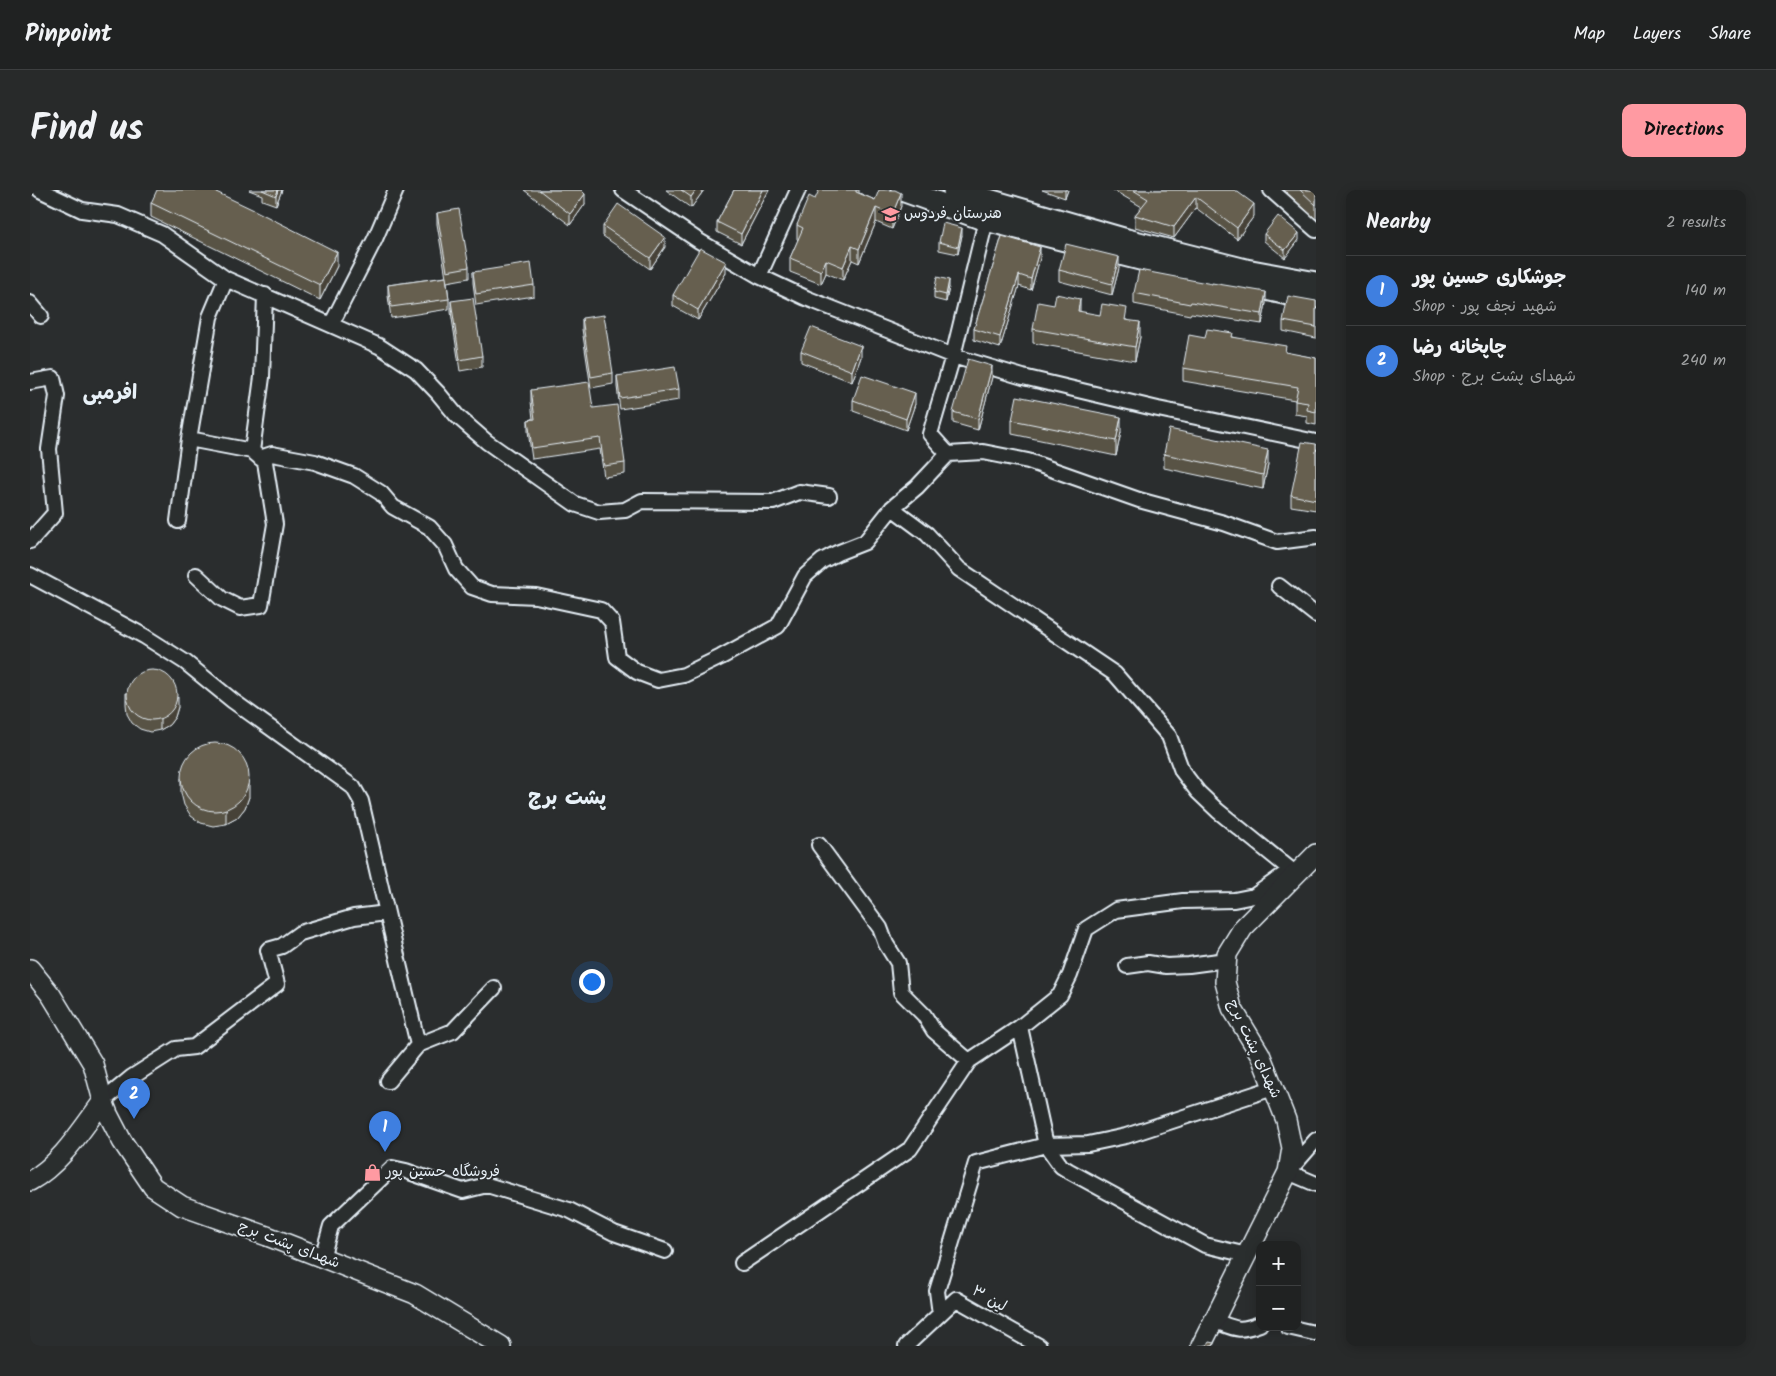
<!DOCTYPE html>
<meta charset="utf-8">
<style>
:root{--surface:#202222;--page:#282a2a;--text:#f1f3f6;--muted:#a2a4a5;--line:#3d3f40;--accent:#ff9aa2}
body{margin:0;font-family:Kalam,"Playpen Sans Arabic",sans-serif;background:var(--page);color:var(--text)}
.controls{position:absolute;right:15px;bottom:15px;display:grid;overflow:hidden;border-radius:10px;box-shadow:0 2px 12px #0003}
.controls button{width:45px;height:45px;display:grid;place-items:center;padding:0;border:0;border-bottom:1px solid var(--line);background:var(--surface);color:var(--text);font:25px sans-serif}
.you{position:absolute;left:561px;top:791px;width:18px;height:18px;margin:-12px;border:4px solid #fff;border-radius:50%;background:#1a73e8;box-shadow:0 0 0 8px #1a73e833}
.badge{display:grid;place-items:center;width:32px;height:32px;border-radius:50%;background:var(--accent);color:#fff;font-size:16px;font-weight:700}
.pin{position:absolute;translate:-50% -41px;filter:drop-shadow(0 1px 2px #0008)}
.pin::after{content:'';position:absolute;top:26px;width:18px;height:15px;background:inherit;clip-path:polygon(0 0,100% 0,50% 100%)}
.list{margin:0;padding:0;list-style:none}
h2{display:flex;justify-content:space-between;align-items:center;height:65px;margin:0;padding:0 20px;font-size:21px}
h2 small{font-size:16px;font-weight:400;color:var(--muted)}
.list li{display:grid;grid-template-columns:32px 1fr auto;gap:15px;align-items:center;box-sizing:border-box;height:70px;padding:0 20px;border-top:1px solid var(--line)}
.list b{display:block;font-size:19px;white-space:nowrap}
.list p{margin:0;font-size:16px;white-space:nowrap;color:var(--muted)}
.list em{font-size:16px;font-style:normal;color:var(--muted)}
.map{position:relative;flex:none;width:1286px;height:1156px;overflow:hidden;border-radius:10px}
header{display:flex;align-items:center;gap:30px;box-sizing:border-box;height:70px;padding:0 25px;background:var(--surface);border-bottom:1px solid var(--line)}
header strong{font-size:24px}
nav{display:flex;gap:28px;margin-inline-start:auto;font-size:18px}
.intro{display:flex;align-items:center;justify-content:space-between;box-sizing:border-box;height:120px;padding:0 30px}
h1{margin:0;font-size:35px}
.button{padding:12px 22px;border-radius:10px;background:var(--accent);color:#111;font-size:18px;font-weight:700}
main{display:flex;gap:30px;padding:0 30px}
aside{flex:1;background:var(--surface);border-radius:10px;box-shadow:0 2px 12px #0003}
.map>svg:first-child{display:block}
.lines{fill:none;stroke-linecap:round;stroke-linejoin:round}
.street-casing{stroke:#e8f1f8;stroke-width:18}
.secondary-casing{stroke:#e8f1f8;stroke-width:22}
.primary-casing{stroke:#e8f1f8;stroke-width:25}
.street{stroke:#2a2d2e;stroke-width:14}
.secondary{stroke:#2a2d2e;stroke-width:19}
.primary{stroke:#2a2d2e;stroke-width:21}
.wall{fill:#585244;stroke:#e8f1f8}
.shaded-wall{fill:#474237;stroke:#e8f1f8}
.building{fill:#665f4f;stroke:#e8f1f8}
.labels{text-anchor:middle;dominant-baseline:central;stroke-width:4;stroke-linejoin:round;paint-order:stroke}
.poi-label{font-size:15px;fill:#e8f1f8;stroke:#2a2d2e;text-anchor:start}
.street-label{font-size:15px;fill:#e8f1f8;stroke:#2a2d2e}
.district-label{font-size:20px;font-weight:bold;fill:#e8f1f8;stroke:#2a2d2e}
</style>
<header>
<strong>Pinpoint</strong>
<nav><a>Map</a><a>Layers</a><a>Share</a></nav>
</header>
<div class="intro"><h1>Find us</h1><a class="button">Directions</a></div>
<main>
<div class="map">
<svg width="1286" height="1156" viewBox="0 0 1286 1156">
<rect width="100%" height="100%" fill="#2a2d2e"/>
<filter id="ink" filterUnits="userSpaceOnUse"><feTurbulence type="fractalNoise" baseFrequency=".02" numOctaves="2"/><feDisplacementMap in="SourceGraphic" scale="10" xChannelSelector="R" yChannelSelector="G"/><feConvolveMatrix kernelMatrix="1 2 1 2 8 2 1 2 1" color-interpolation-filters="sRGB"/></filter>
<g filter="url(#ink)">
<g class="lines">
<defs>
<path id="street" d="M 10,0 L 52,20 L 88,25 L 132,44 L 196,89 L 349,156 L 386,180 L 408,203 L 427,226 L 457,252 L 545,314 L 569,322 L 595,320 L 612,311 L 743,312 L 769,302 L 799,306
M 593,0 L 669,51 L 729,86 L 776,108 L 923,166 L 993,187 L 1128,219 L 1286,252
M 1241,0 L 1286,40
M 729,86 L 768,0
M 196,89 L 180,127 L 159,249 L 222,261
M 0,113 L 11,126
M 301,135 L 345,49 L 366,0
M 0,192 L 23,188 L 27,206 L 19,259 L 25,323 L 0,351
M 918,264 L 900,244 L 923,166 L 956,30
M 230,268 L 242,264 L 285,272 L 324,286 L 351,303 L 363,317 L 399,337 L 415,355 L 426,379 L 442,397 L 462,404 L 506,406 L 571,420 L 582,432 L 587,467 L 607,482 L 628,490 L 654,485 L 691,467 L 748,436 L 775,386 L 792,371 L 807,363 L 835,352 L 862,318 L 887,297 L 918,264 L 953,262 L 998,271 L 1109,310 L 1194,333 L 1247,352 L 1286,347
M 862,318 L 897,344 L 929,379 L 1085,484 L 1139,546 L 1152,581 L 1168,602 L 1188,621 L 1266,684
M 148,331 L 159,249
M 0,385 L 114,446 L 155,472 L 203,511 L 323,597 L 331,611 L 357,723 L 324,727 L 270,743 L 252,756 L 238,760 L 247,794 L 164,857 L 146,859 L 102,887 L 73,911
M 166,385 L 192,409 L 210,418 L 231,415 L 245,334 L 235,272 L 222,261 L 232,187 L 235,105
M 1249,396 L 1286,425
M 789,655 L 850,738 L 856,754 L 868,773 L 871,802 L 894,825 L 904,841 L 939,871
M 357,723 L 388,855 L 358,891
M 1097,776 L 1118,773 L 1136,776 L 1159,775 L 1196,770
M 990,837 L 1030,805 L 1040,785 L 1056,739 L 1086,720 L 1153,711 L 1204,710 L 1224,706 L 1255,684 L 1262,689
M 388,855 L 423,841 L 464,798
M 1286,950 L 1258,982 L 1286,994
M 292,1068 L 301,1036 L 362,978 L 376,981 L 433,1001 L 457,995 L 539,1020 L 584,1043 L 635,1061
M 712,1073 L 880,959 L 939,871 L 990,837 L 1016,955 L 1058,954 L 1096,946 L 1243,898
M 910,1124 L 907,1101 L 946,973 L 1016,955 L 1031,976 L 1039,981 L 1175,1055 L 1217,1065
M 1185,1131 C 1206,1139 1208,1142 1230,1134
M 1258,1137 L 1284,1143 L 1286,1142
M 876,1156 L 926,1109 L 1009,1156"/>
<path id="secondary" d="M 0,779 L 21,805 L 63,874 L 73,911 L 78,924 L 92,951 L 123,997 L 152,1016 L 237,1046 L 385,1104 L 471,1156
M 0,991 C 31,974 52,939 73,911
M 1171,1156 L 1258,982 L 1262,958 L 1256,930 L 1230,864 L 1202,818 L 1195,792 L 1197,764 L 1213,738 L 1286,664"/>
<path id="primary" d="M 872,0 L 956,30 L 1165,83 L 1258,104 L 1286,107
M 924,0 L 1097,50 L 1216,80 L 1286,93"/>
</defs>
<use href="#street" class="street-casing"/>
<use href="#secondary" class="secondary-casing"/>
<use href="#primary" class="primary-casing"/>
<use href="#street" class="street"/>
<use href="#secondary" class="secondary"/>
<use href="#primary" class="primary"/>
</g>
<path class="wall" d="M 219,0 L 252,0 L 246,15 L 232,10 L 232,5 Z
M 494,0 L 551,0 L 555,14 L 540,35 Z
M 636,0 L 674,0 L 661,18 Z
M 704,0 L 739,0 L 711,54 L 687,42 L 687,32 Z
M 829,0 L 829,3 L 845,10 L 871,16 L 862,39 L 846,32 L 829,73 L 822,70 L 813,90 L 796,83 L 791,94 L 760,82 L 760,68 L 768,50 L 767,49 L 767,35 L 785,9 Z
M 1012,0 L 1038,0 L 1035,8 Z
M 1083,0 L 1205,0 L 1224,26 L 1207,49 L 1166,18 L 1144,48 L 1105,37 L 1105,25 L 1112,17 Z
M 1254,0 L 1285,0 L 1286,2 L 1286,29 Z
M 121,13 L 307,76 L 290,110 L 121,27 Z
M 407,23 L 439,77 L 439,88 L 417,92 L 419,109 L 419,119 L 361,128 L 358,106 L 358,95 L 416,87 L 407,34 Z
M 573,36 L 635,57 L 620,79 L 573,46 Z
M 1234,44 L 1269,50 L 1255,68 L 1234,51 Z
M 932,45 L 928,64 L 909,60 L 909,52 Z
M 972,46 L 1010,68 L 1001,100 L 989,96 L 970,158 L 944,150 L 944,139 Z
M 1089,78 L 1082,105 L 1029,91 L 1029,80 Z
M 443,82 L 504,95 L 504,106 L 446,115 L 443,93 Z
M 696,83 L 668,130 L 643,116 L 643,105 Z
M 919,97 L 916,112 L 904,109 L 904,102 Z
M 1104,103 L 1236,113 L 1232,134 L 1161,123 L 1160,125 L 1104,114 Z
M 421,111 L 452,166 L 452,177 L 430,181 L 421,122 Z
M 1286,111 L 1286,148 L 1253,141 L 1253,131 Z
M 1050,122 L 1097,130 L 1110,147 L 1105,171 L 1003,153 L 1003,139 Z
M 552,128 L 583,183 L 583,194 L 561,198 L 552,139 Z
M 1203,147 L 1256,163 L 1286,168 L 1286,235 L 1277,233 L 1277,226 L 1265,224 L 1265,210 L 1153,191 L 1153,178 L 1175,148 Z
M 771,161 L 831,167 L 822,192 L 771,172 Z
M 587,186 L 649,199 L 649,210 L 590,219 L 587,197 Z
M 962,187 L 948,240 L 923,233 L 923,222 Z
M 501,200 L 563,218 L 595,273 L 595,284 L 574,287 L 570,259 L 502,269 L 498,241 L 498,230 L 503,229 L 501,211 Z
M 823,210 L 885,214 L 876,240 L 823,221 Z
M 982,230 L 1091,242 L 1086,266 L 982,244 Z
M 1286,254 L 1286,320 L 1261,316 L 1261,305 Z
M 1134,264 L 1238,274 L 1233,299 L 1134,278 Z
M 96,503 L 148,517 L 145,527 L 139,535 L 130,540 L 120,542 L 110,539 L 102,533 L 97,524 L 96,514 Z
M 151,588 L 219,607 L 215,618 L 207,628 L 196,634 L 183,636 L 171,633 L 161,626 L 154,615 L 151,603 Z"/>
<path class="shaded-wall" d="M 248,0 L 252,0 L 246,15 L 246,6 Z
M 666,0 L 674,0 L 661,18 L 661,7 Z
M 733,0 L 739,0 L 711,54 L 711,44 Z
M 1035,0 L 1038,0 L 1035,8 Z
M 871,3 L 871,16 L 862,39 L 862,25 Z
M 555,4 L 555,14 L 540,35 L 540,24 Z
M 1166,7 L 1166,18 L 1144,48 L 1144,37 Z
M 1224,14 L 1224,26 L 1207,49 L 1207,38 Z
M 846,18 L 846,32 L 829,73 L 829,59 Z
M 932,38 L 932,45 L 928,64 L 928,57 Z
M 1269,43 L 1269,50 L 1255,68 L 1255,60 Z
M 635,47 L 635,57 L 620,79 L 620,68 Z
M 822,56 L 822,70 L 813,90 L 813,77 Z
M 1010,57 L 1010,68 L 1001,100 L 1001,89 Z
M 307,62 L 307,76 L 290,110 L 290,95 Z
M 1089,67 L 1089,78 L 1082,105 L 1082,94 Z
M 796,70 L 796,83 L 791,94 L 791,81 Z
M 696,72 L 696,83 L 668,130 L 668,120 Z
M 989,85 L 989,96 L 970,158 L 970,147 Z
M 919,90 L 919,97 L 916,112 L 916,105 Z
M 1236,102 L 1236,113 L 1232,134 L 1232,124 Z
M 1050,109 L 1050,123 L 1048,121 Z
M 1110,132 L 1110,147 L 1105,171 L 1105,157 Z
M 831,156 L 831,167 L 822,192 L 822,181 Z
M 962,176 L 962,187 L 948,240 L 948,229 Z
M 885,203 L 885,214 L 876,240 L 876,229 Z
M 1091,227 L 1091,242 L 1086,266 L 1086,251 Z
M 1238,260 L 1238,274 L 1233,299 L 1233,285 Z
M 148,507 L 148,517 L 145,527 L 139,535 L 130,540 L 130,529 Z
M 219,592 L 219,607 L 215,618 L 207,628 L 196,634 L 196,620 Z"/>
<path class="building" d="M 127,0 L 182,0 L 224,20 L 307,62 L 290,95 L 121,13 Z
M 232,0 L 248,0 L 246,6 Z
M 509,0 L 551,0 L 555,4 L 540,24 Z
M 651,0 L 666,0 L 661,7 Z
M 704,0 L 733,0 L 711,44 L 687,32 Z
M 789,0 L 826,0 L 826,2 L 845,10 L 849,0 L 865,0 L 871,3 L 862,25 L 846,18 L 829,59 L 822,56 L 813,77 L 796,70 L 791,81 L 760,68 L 773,38 L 767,35 L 779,6 L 785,9 Z
M 1103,0 L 1205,0 L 1224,14 L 1207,38 L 1166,7 L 1144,37 L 1105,25 L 1118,9 Z
M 1270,0 L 1285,0 L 1286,2 L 1286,15 Z
M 588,14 L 635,47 L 620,68 L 573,36 Z
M 429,19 L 439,77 L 417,81 L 407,23 Z
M 1248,26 L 1269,43 L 1255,60 L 1234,44 Z
M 913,33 L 932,38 L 928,57 L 909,52 Z
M 972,46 L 1010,57 L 1001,89 L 989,85 L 970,147 L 944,139 Z
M 1036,54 L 1089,67 L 1082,94 L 1029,80 Z
M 670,58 L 696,72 L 668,120 L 643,105 Z
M 501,73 L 504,95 L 446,104 L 443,82 Z
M 1109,80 L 1182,94 L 1182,93 L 1236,102 L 1232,124 L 1161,112 L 1160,114 L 1104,103 Z
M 416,87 L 419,109 L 361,117 L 358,95 Z
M 907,87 L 919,90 L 916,105 L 904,102 Z
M 1026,104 L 1050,109 L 1048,121 L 1070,125 L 1072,114 L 1097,118 L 1095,130 L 1110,132 L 1105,157 L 1003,139 L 1008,112 L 1024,115 Z
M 1258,106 L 1286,111 L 1286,137 L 1253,131 Z
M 443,108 L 452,166 L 430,170 L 421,111 Z
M 574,125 L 583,183 L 561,187 L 552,128 Z
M 781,137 L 831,156 L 822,181 L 771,161 Z
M 1177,139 L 1203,143 L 1202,147 L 1256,156 L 1255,162 L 1286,168 L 1286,222 L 1277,220 L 1278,213 L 1265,211 L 1268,197 L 1153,178 L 1159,145 L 1175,148 Z
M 938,169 L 962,176 L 948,229 L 923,222 Z
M 645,177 L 649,199 L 590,208 L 587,186 Z
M 832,185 L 885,203 L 876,229 L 823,210 Z
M 559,192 L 563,218 L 587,215 L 595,273 L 574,276 L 570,248 L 502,258 L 498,230 L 505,229 L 501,200 Z
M 987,206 L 1091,227 L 1086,251 L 982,230 Z
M 1139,239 L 1238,260 L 1233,285 L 1134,264 Z
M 1272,252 L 1286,254 L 1286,310 L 1261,305 Z
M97 505a25 25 0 1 1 50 0a25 25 0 1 1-50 0Z
M151 587a34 34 0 1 1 68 0a34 34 0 1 1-68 0Z
M 1179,1152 L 1184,1153 L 1183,1156 L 1169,1156 L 1177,1155 Z"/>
</g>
<defs>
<symbol id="school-bare" viewBox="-9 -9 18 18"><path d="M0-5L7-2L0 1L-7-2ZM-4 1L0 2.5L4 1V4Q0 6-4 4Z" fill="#ff9aa2" stroke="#2a2d2e" stroke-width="2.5" paint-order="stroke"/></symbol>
<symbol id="shop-bare" viewBox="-9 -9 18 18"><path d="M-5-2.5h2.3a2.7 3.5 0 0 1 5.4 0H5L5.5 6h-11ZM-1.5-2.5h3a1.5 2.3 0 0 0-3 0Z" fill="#ff9aa2" stroke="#2a2d2e" stroke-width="2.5" paint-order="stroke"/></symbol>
</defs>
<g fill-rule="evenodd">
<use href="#school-bare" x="848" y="12" width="25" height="25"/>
<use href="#shop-bare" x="330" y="970" width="25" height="25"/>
</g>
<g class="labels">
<g class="poi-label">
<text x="874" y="24">هنرستان فردوس</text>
<text x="356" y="982">فروشگاه حسین پور</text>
</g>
<g class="street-label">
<text transform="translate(1224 859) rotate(65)">شهدای پشت برج</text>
<text transform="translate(259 1055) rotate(21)">شهدای پشت برج</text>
<text transform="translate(959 1109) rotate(30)">لین ۳</text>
</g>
<g class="district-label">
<text x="80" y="204">افرمبی</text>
<text x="537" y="609">پشت برج</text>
</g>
</g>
</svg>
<div class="controls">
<button>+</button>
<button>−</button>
</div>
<div class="you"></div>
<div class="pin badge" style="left:355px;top:962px;background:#3f7fe0">1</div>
<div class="pin badge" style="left:104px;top:929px;background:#3f7fe0">2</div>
</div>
<aside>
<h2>Nearby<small>2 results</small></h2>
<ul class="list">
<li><span class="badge" style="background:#3f7fe0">1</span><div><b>جوشکاری حسین پور</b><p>Shop · شهید نجف پور</p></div><em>140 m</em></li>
<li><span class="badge" style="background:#3f7fe0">2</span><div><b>چاپخانه رضا</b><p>Shop · شهدای پشت برج</p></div><em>240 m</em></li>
</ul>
</aside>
</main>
